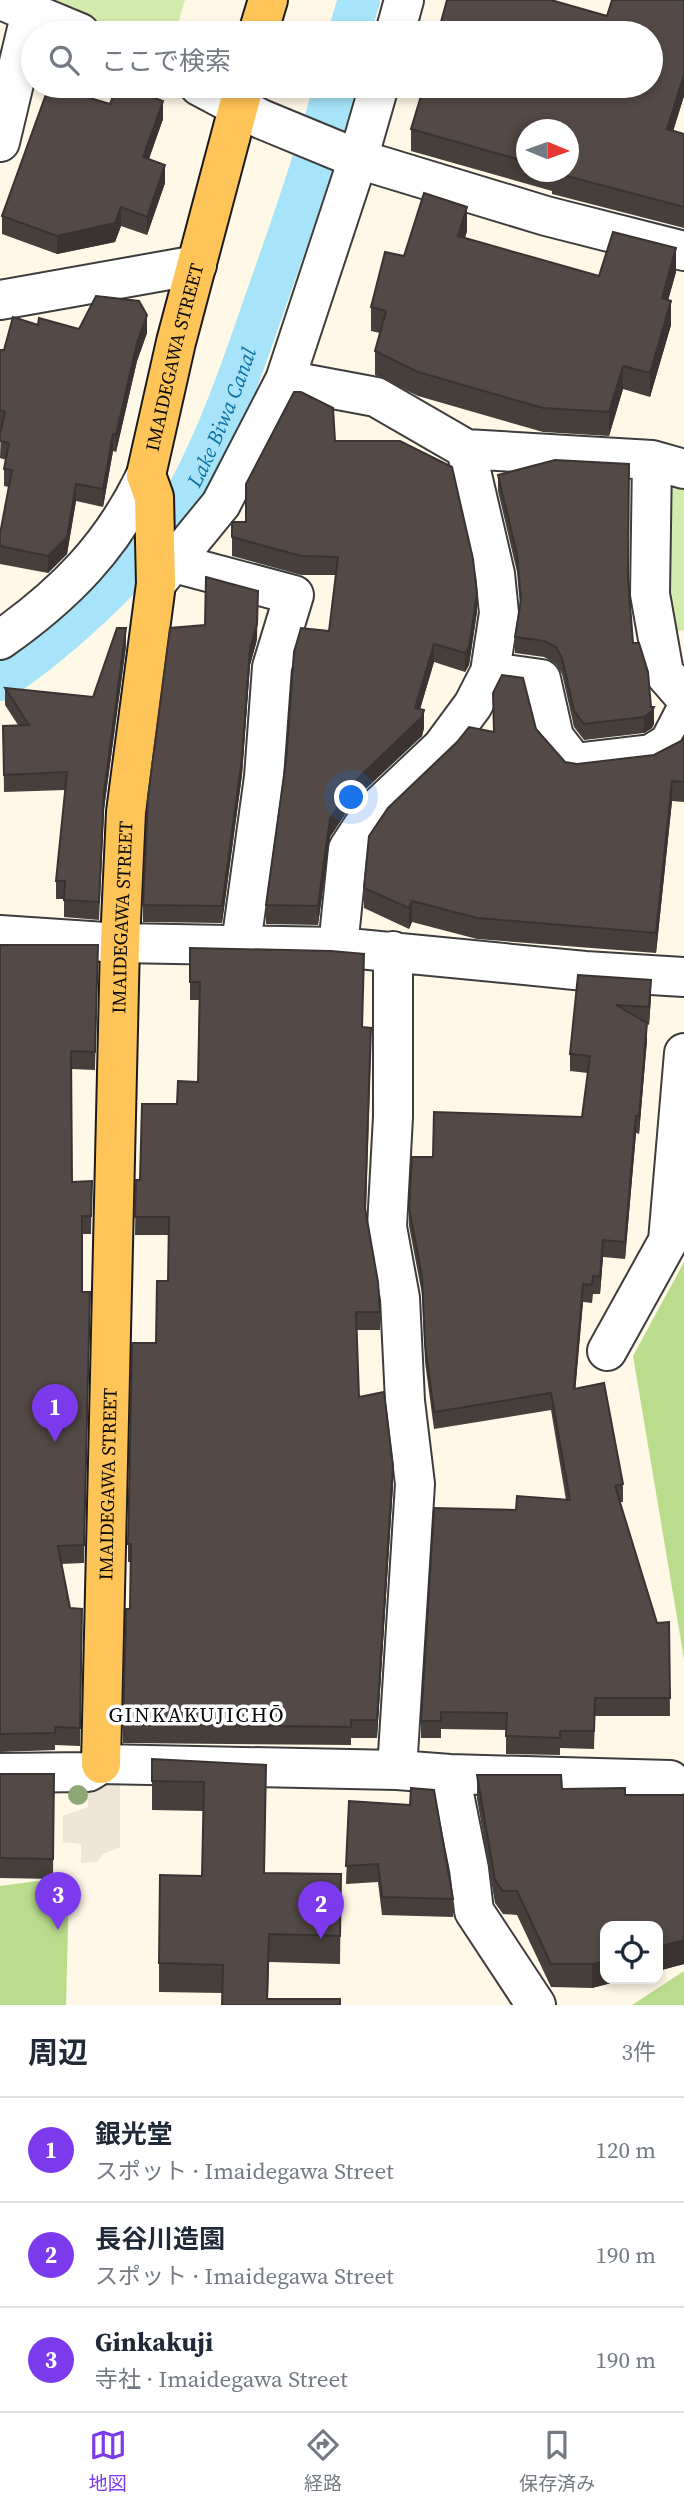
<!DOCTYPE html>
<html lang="ja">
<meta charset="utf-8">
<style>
:root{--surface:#fff;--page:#f2f2f3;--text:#1f2937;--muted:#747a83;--line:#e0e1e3;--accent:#7c3aed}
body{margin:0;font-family:"Source Serif 4","Noto Sans JP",serif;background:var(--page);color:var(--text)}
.controls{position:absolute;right:21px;bottom:21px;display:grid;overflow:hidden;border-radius:14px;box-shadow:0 4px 10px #0003}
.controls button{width:63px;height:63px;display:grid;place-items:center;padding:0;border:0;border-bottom:2px solid var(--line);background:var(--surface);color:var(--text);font:35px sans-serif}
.compass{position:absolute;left:516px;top:119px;width:63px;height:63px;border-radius:50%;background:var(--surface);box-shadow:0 4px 10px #0003;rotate:91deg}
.you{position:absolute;left:352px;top:798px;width:24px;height:24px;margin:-18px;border:5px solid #fff;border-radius:50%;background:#1a73e8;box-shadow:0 0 0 10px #1a73e833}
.badge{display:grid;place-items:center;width:46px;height:46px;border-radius:50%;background:var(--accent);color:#fff;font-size:23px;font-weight:700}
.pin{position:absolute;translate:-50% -58px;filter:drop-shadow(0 2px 4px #0008)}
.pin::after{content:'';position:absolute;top:37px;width:24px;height:21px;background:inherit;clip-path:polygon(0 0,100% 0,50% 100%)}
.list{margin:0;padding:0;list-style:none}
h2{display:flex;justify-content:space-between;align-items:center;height:91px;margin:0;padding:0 28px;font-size:30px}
h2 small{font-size:23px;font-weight:400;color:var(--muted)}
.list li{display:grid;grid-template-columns:46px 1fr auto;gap:21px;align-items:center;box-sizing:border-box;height:105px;padding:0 28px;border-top:2px solid var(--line)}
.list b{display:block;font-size:26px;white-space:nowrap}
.list p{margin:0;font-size:23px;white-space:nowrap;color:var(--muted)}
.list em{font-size:23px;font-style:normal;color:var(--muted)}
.icon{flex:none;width:38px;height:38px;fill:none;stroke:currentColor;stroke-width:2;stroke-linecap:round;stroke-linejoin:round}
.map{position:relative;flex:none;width:684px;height:2005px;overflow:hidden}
.search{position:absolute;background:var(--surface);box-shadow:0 4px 10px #0003;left:21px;right:21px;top:21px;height:77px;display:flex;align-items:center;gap:18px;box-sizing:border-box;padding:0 24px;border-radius:38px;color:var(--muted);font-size:26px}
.sheet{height:406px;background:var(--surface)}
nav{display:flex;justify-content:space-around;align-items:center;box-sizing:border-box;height:98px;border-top:2px solid var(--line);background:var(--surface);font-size:19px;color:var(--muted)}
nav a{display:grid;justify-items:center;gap:4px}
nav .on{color:var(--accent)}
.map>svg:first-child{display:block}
.green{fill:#d4ebae}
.forest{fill:#b9dd8d}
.plaza{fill:#eee5d7}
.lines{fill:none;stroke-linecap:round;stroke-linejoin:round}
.canal{stroke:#a7e4fa;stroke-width:42}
.minor-casing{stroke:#3d3d3d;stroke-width:42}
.major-casing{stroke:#1b1b1b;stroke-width:42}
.minor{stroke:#fff;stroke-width:38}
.major{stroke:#ffc457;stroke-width:38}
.tree{fill:#8da775}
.wall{fill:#473f3c;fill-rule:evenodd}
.shaded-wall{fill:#3a3331}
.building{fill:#534946;stroke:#3a3331;stroke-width:2}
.labels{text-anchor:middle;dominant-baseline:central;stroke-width:7;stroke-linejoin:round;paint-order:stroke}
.street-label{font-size:19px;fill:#0a0a0a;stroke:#fff}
.water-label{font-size:21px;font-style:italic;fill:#0c70a2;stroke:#fff}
.neighbourhood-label{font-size:21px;letter-spacing:2px;fill:#0a0a0a;stroke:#fff}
</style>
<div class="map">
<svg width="684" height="2005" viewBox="0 0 684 2005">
<rect width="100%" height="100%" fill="#fff8e7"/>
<path class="green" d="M 23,0 L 185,0 L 175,33 L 108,33 Z
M 652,460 L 684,469 L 684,630 L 658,636 Z"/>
<path class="forest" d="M 684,1262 L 684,1659 L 633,1356 Z
M 37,1881 L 69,1887 L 66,2005 L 0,2005 L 0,1886 Z
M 684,1971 L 684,2005 L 632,2005 Z"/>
<path class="plaza" d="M 120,1766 L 120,1847 L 103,1854 L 97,1862 L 81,1863 L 81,1844 L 63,1842 L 63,1816 L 88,1807 L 88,1772 Z"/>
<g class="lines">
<g class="canal">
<path d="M 349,33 L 359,0"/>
<path id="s1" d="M 0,680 C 59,641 157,552 190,489 C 220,432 242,369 263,308 C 289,234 315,161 335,86"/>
</g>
<defs>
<path id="minor" d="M 1,0 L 80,33
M 395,33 L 404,0
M 199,86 L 261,119 L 358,159 L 285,380 L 376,397 L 466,449 L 652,460 L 684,469
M 379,86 L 358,159 L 546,216 L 684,251
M 0,142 L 31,12
M 0,300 L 197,265
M 466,449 L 495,574 L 499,613 L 490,672 L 541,679 L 554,737 L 574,763 L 651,754 L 669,743 L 684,714
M 652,460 L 650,594 L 664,673 L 684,696
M 174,563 L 294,595 L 272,667 L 264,777 L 241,944
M 158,581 L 221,504 L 285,380
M 0,640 C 64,595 112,547 146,475
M 0,935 L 120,943 L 338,947 L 585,971 L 684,977
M 338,947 L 348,849 L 371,814 L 442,747 L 473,705 L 490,672
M 393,951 L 393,1117 L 387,1227 L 400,1298 L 405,1401 L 415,1484 L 397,1770
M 607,1351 L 668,1241 L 684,1053
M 0,1773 L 88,1772 L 101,1764 L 397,1770 L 450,1774 L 670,1780
M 450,1774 L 469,1869 L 474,1911 L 536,2005"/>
<g id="major">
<path d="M 258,33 L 268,0"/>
<path id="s2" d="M 101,1764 L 120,943 L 126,812 L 156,584 L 154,497 L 146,475 L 176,342 L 244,86"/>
</g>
</defs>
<use href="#minor" class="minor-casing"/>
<use href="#major" class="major-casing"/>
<use href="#minor" class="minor"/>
<use href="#major" class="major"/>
</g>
<circle class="tree" cx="78" cy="1795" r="10"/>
<path class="wall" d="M 684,0 L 684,96 L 673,131 L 684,134 L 684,228 L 552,194 L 552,191 L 411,151 L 411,129 L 607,16 ZM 527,130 L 569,172 L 527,172 Z
M 163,119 L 149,159 L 165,183 L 147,235 L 121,226 L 115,242 L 57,254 L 2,234 L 2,216 Z
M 467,231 L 465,238 L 599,276 L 676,272 L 668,300 L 671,325 L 650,397 L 623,389 L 609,436 L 543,432 L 418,396 L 375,375 L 375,351 L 380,333 L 371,331 L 371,307 L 404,256 Z
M 38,325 L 79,329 L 147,333 L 137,361 L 116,452 L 113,451 L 103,507 L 76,501 L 67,554 L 48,573 L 0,564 L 0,534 L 9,487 L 4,486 L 4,469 L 6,460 L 0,458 L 1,428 L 0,428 L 0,350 L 4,350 Z
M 335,441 L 477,612 L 469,665 L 465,672 L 434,662 L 420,709 L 424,728 L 422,736 L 356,798 L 330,837 L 318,925 L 266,924 L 266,905 L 329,631 L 336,575 L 301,575 L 232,556 L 232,522 L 246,522 Z
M 498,475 L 628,580 L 633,643 L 654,724 L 652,728 L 644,733 L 584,740 L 574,727 L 562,674 L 556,664 L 544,657 L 515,653 L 515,637 L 520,606 L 517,572 L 498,491 Z
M 257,640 L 250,665 L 242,775 L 222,923 L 143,922 L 143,905 Z
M 126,646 L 104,809 L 99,920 L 64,917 L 64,899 L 56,899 L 56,881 L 66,790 L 4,792 L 3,726 L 18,725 L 5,705 L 5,688 L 93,697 Z
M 493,693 L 536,729 L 565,762 L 577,764 L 654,755 L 681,741 L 684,736 L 684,802 L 672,801 L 656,953 L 477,939 L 412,922 L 409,929 L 364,908 L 364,888 L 457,742 L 494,732 Z
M 0,945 L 98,945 L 95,1070 L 71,1069 L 72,1182 L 92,1181 L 91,1234 L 82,1234 L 82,1292 L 90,1310 L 84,1563 L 61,1564 L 70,1608 L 82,1627 L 80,1746 L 55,1745 L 55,1750 L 0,1752 Z
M 190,948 L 363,1027 L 371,1046 L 366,1211 L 380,1312 L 380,1330 L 357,1330 L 359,1397 L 393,1485 L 377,1738 L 351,1738 L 351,1745 L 123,1743 L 123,1724 L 130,1609 L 131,1562 L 128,1562 L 128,1544 L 156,1343 L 168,1281 L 169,1235 L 135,1235 L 136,1180 L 140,1180 L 177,1104 L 198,1082 L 199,1000 L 190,1000 Z
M 578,975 L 651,997 L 649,1025 L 647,1024 L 647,1040 L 639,1134 L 636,1133 L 625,1259 L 603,1257 L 600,1294 L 593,1294 L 592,1303 L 583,1302 L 575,1388 L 623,1484 L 623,1502 L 620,1502 L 657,1623 L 669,1622 L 670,1716 L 595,1716 L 594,1749 L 560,1748 L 560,1755 L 506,1754 L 506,1730 L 441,1729 L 441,1738 L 421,1738 L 421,1721 L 516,1510 L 566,1500 L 551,1410 L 434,1429 L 425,1362 L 422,1294 L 409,1226 L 409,1208 L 433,1157 L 582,1117 L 588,1073 L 570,1071 L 570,1054 Z
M 152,1759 L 266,1793 L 264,1873 L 341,1874 L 340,1964 L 269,1962 L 268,1999 L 222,2005 L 222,1993 L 159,1992 L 159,1963 L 202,1876 L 204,1811 L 152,1810 Z
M 0,1774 L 54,1774 L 53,1879 L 0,1878 Z
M 477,1775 L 562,1789 L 625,1795 L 684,1795 L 684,1964 L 592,1988 L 551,1987 L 517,1915 L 503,1914 L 495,1903 L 477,1799 Z
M 349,1801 L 453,1899 L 453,1917 L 382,1915 L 378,1882 L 346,1884 Z"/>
<path class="shaded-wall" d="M 684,75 L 684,96 L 667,151 L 667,129 Z
M 163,101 L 163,119 L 143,175 L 143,157 Z
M 165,165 L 165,183 L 147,235 L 147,217 Z
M 121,207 L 121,226 L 115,242 L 57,254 L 57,236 Z
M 467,207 L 467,231 L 458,260 L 458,236 Z
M 676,248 L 676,272 L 662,322 L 662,298 Z
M 671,301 L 671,325 L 650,397 L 650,373 Z
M 147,315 L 147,333 L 137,361 L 116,452 L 116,435 L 137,343 Z
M 623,366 L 623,389 L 609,436 L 609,412 Z
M 113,434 L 113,451 L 103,507 L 103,489 Z
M 76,484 L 76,501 L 67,554 L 48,573 L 48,556 Z
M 258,591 L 257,640 L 250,665 L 242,775 L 222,923 L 222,906 L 250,649 Z
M 477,594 L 477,612 L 469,665 L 465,672 L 465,653 Z
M 126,628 L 126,646 L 104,809 L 99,920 L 104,792 Z
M 434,644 L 434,662 L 416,723 L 424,710 L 424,728 L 422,736 L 356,798 L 330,837 L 318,925 L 318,906 L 330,818 L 356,780 L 415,708 Z
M 654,707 L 654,724 L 652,728 L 644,733 L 644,717 Z
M 672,781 L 672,801 L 656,953 L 656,933 Z
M 412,901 L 412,922 L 409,929 L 409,908 Z
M 651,980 L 651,997 L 649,1025 L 649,1007 Z
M 647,1023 L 647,1040 L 639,1134 L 639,1116 Z
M 636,1116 L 636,1133 L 625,1259 L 625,1242 Z
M 603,1240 L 603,1257 L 600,1294 L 600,1277 Z
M 583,1284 L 583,1302 L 574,1406 L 574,1389 Z
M 393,1466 L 393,1485 L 377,1738 L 377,1720 Z
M 684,1940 L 684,1964 L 658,1971 L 658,1947 Z
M 605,1961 L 605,1979 L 627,1979 L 592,1988 L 592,1964 Z"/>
<path class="building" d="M 447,0 L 551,0 L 607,16 L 612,0 L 684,0 L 684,75 L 667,129 L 684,134 L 684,207 L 552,172 L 569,172 L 569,130 L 527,130 L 527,162 L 411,129 L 424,86 L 651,86 L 651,33 L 438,33 Z
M 49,86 L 110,104 L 117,86 L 123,86 L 163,101 L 143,157 L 165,165 L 147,217 L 121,207 L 115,223 L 57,236 L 2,216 Z
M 424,193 L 467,207 L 458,236 L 599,276 L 613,232 L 676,248 L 662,298 L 671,301 L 650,373 L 623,366 L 609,412 L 543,408 L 418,372 L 375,351 L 386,311 L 371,307 L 385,252 L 404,256 Z
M 96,296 L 139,301 L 147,315 L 137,343 L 116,435 L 113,434 L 103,489 L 76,484 L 67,537 L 48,556 L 0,546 L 0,534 L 12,470 L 4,469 L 9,443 L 0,441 L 0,433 L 5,412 L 0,410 L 0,350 L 4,350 L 13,317 L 38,325 L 39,318 L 79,329 Z
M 294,392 L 301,392 L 333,408 L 335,441 L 400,441 L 452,467 L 473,559 L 477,594 L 469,647 L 465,653 L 434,644 L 415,708 L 424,710 L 422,717 L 356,780 L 330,818 L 318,906 L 266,905 L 286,761 L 294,652 L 301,628 L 329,631 L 338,557 L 301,556 L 232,537 L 232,522 L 246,522 L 246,484 Z
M 555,460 L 629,464 L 628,578 L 633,643 L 639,643 L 648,672 L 651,707 L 654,707 L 652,711 L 644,717 L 584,724 L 574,711 L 562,658 L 556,647 L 544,641 L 515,637 L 521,600 L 517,555 L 498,475 Z
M 206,577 L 258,591 L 257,624 L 250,649 L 242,758 L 222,906 L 143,905 L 148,797 L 170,628 L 205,625 Z
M 117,628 L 126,628 L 104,792 L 99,902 L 64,900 L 65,881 L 56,881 L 67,772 L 4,775 L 3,726 L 29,725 L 5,688 L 93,697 Z
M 502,675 L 523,678 L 536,729 L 565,762 L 577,764 L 654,755 L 681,741 L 684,736 L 684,782 L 672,781 L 656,933 L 477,918 L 412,901 L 409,908 L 364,888 L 369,836 L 388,808 L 457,742 L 469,727 L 494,732 L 493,693 Z
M 0,945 L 98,945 L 95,1052 L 71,1051 L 72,1182 L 92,1181 L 91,1216 L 82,1216 L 82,1292 L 90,1292 L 84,1545 L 58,1546 L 70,1608 L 82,1609 L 80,1728 L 55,1727 L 55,1733 L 0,1734 Z
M 190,948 L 331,951 L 364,954 L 362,1027 L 371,1028 L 365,1208 L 378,1282 L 380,1312 L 356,1312 L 359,1397 L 384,1392 L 393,1466 L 377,1720 L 351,1720 L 351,1727 L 123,1724 L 126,1609 L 130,1609 L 131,1544 L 128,1544 L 132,1343 L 156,1343 L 157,1281 L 168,1281 L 169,1217 L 135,1217 L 136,1180 L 140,1180 L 142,1104 L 177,1104 L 178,1081 L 198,1082 L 200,982 L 190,982 Z
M 578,975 L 651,980 L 649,1007 L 616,1005 L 647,1023 L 639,1116 L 636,1116 L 625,1242 L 603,1240 L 600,1277 L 593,1276 L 592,1285 L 583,1284 L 574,1389 L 604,1383 L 623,1484 L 615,1486 L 657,1623 L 669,1622 L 670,1698 L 595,1698 L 594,1731 L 560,1731 L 560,1738 L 506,1736 L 507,1713 L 441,1712 L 441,1721 L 421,1721 L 434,1508 L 516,1510 L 517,1496 L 570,1500 L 551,1393 L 434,1412 L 425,1344 L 422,1277 L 409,1208 L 412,1157 L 433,1157 L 434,1112 L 582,1117 L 590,1056 L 570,1054 Z
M 152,1759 L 266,1765 L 264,1873 L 341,1874 L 340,1936 L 269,1934 L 267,1999 L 340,1999 L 340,2005 L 222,2005 L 223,1965 L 159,1963 L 160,1875 L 202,1876 L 204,1782 L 152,1781 Z
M 0,1774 L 54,1774 L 53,1859 L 0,1858 Z
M 477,1775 L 561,1775 L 562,1789 L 625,1788 L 625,1795 L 684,1795 L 684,1940 L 658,1947 L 658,1926 L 605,1926 L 605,1961 L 592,1964 L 551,1964 L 517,1891 L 503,1891 L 495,1880 Z
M 411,1788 L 434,1790 L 453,1899 L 382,1897 L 378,1864 L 346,1866 L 349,1801 L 410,1805 Z"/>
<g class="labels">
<g class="street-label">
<text stroke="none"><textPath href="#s2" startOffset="1414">IMAIDEGAWA STREET</textPath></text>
<text stroke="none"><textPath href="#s2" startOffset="847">IMAIDEGAWA STREET</textPath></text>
<text stroke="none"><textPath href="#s2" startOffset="280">IMAIDEGAWA STREET</textPath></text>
</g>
<g class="water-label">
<text stroke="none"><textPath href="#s1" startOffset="350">Lake Biwa Canal</textPath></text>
</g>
<g class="neighbourhood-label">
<text x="197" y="1714">GINKAKUJICHŌ</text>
</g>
</g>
</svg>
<div class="controls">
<button><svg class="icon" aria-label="locate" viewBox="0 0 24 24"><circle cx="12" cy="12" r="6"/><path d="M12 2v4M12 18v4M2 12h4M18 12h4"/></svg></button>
</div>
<svg class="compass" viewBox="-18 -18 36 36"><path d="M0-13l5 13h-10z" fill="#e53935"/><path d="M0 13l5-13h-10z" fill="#747a83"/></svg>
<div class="you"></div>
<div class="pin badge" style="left:55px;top:1442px">1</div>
<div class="pin badge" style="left:321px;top:1939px">2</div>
<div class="pin badge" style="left:58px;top:1930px">3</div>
<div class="search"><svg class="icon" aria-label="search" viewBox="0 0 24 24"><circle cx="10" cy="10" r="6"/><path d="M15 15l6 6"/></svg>ここで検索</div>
</div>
<section class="sheet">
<h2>周辺<small>3件</small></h2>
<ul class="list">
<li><span class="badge">1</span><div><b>銀光堂</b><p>スポット · Imaidegawa Street</p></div><em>120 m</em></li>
<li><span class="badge">2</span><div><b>長谷川造園</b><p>スポット · Imaidegawa Street</p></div><em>190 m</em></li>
<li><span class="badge">3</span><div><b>Ginkakuji</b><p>寺社 · Imaidegawa Street</p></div><em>190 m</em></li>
</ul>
</section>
<nav>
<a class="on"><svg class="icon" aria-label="map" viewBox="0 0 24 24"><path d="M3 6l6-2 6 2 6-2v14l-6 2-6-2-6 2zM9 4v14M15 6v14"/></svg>地図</a>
<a><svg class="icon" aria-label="directions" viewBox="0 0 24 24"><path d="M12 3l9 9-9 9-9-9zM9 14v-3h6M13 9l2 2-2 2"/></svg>経路</a>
<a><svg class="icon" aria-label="saved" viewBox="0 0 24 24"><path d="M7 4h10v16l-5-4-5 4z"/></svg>保存済み</a>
</nav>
